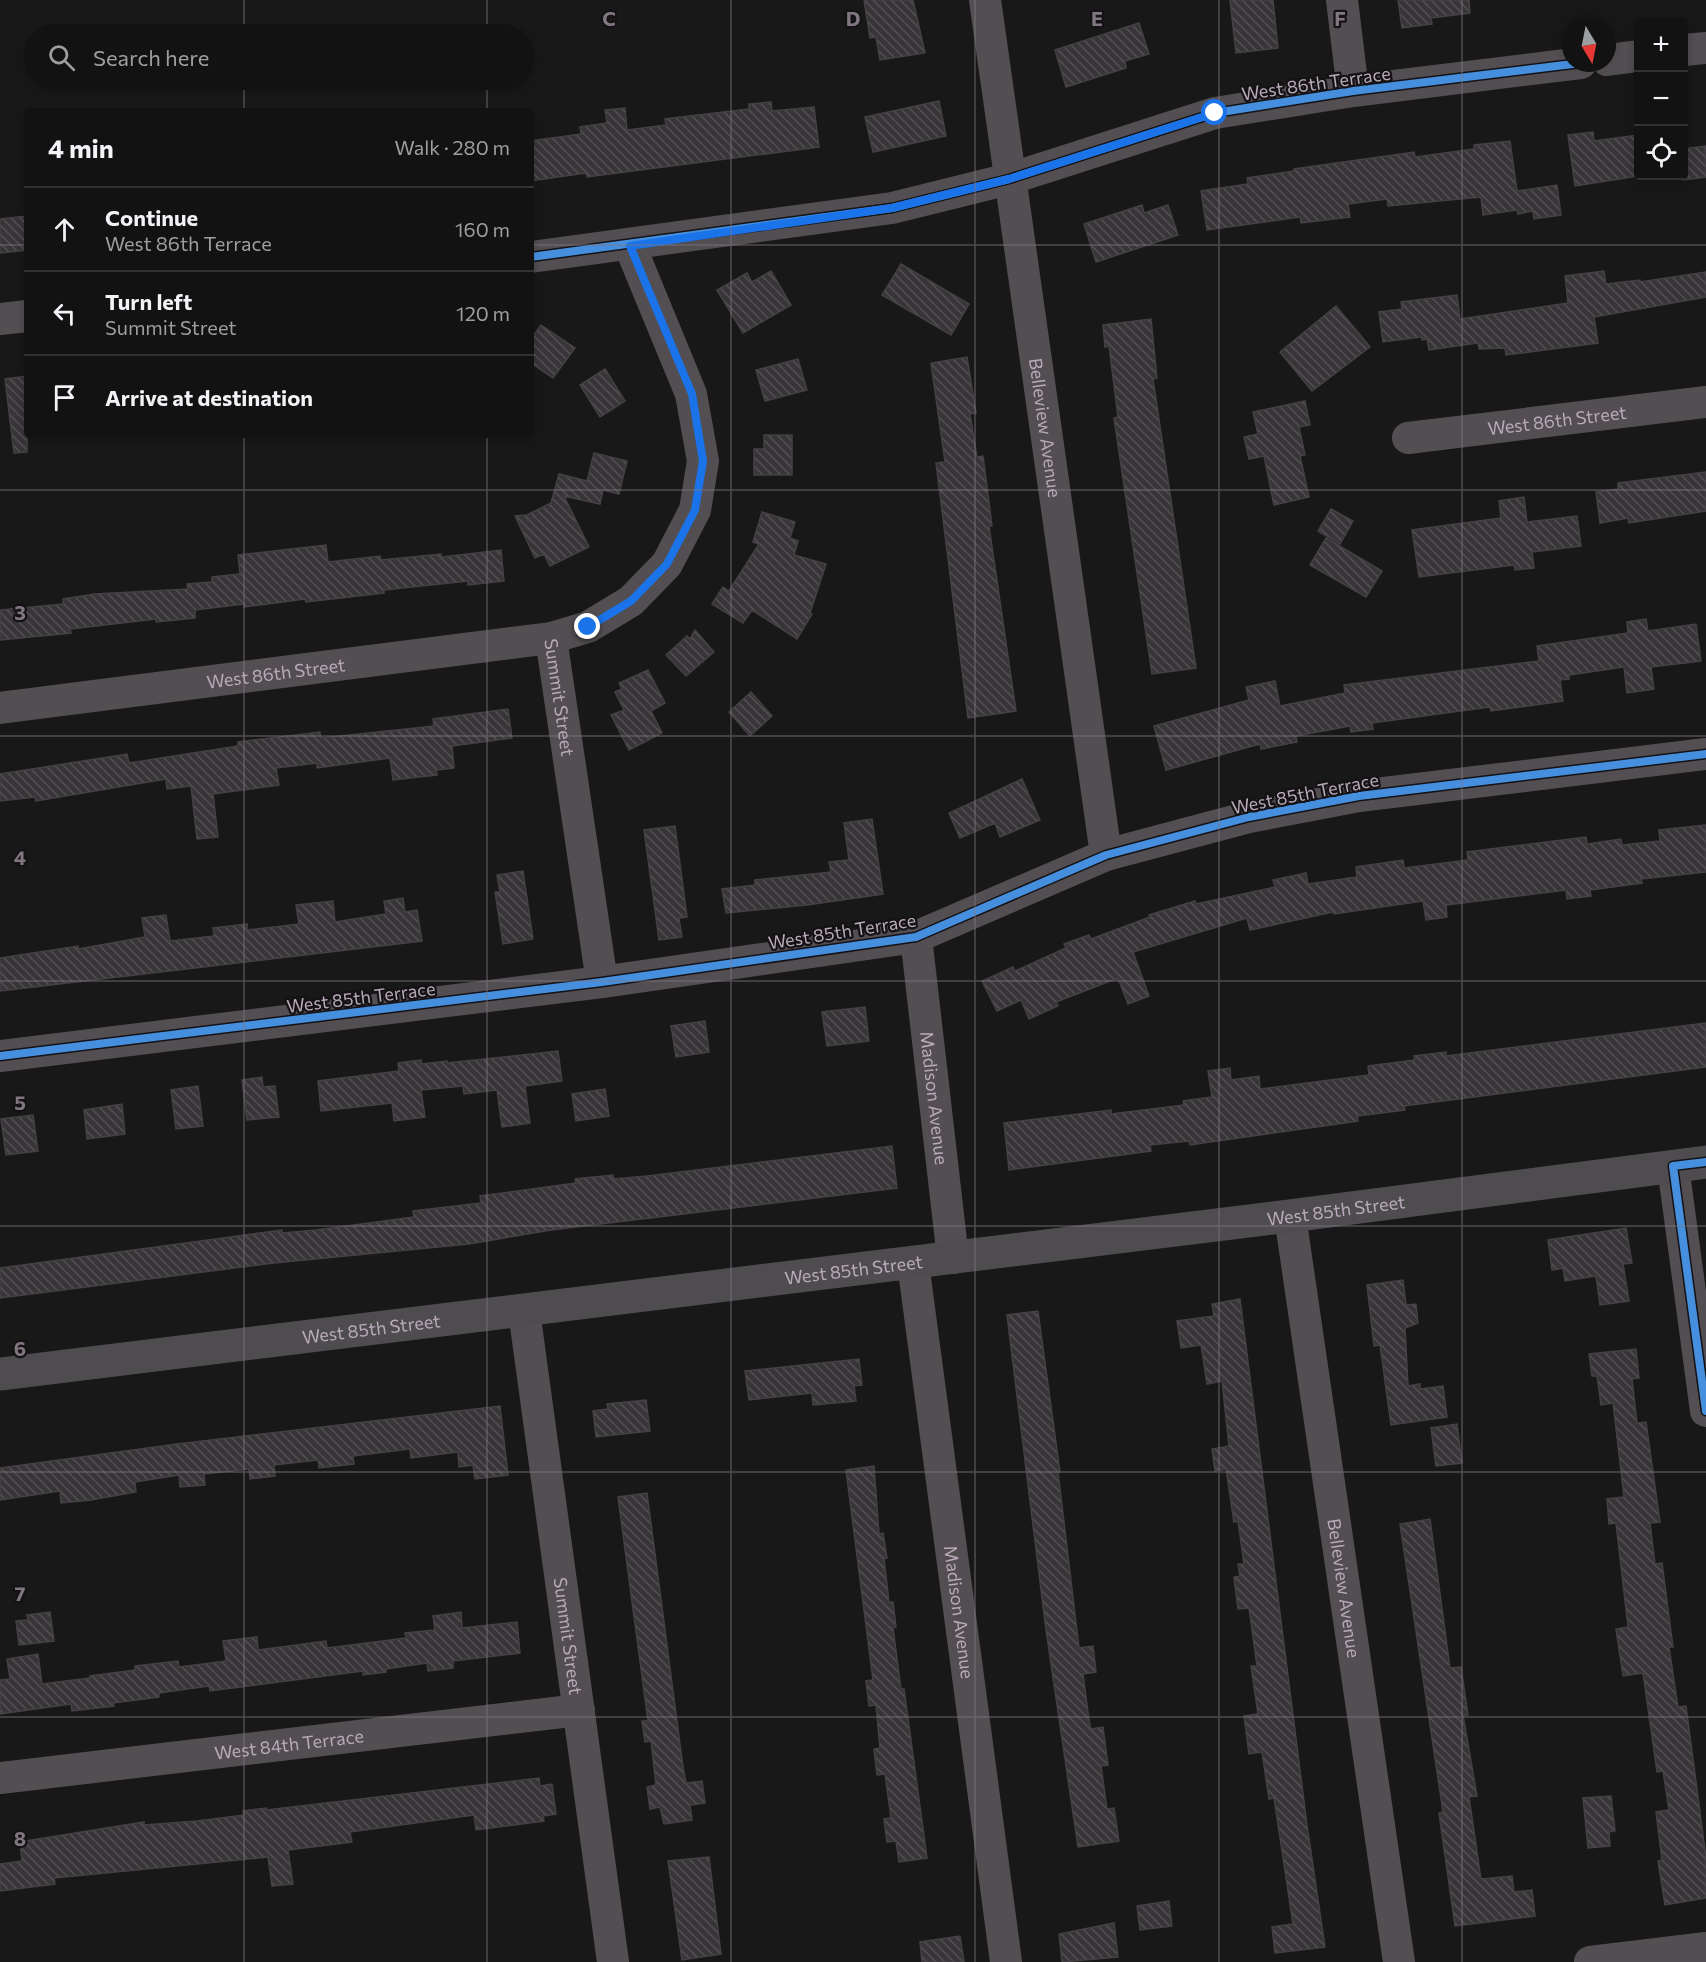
<!DOCTYPE html>
<meta charset="utf-8">
<style>
:root{--surface:#121212;--page:#1f2020;--text:#f1f3f6;--muted:#9c9e9f;--line:#313232}
body{margin:0;font-family:Commissioner,sans-serif;background:var(--page);color:var(--text)}
.controls{position:absolute;right:18px;top:18px;display:grid;overflow:hidden;border-radius:6px;box-shadow:0 3px 9px #0003}
.controls button{width:54px;height:54px;display:grid;place-items:center;padding:0;border:0;border-bottom:2px solid var(--line);background:var(--surface);color:var(--text);font:30px sans-serif}
.compass{position:absolute;left:1562px;top:18px;width:54px;height:54px;border-radius:50%;background:var(--surface);box-shadow:0 3px 9px #0003;rotate:170deg}
.stop{position:absolute;width:18px;height:18px;margin:-14px;border:4px solid #1a73e8;border-radius:50%;background:#fff}
.stop.end{background:#1a73e8;border-color:#fff;box-shadow:0 2px 6px #0008}
.list{margin:0;padding:0;list-style:none}
h2{display:flex;justify-content:space-between;align-items:center;height:78px;margin:0;padding:0 24px;font-size:26px}
h2 small{font-size:20px;font-weight:400;color:var(--muted)}
.list li{display:grid;grid-template-columns:39px 1fr auto;gap:18px;align-items:center;box-sizing:border-box;height:84px;padding:0 24px;border-top:2px solid var(--line)}
.list b{display:block;font-size:22px;white-space:nowrap}
.list p{margin:0;font-size:20px;white-space:nowrap;color:var(--muted)}
.list em{font-size:20px;font-style:normal;color:var(--muted)}
.icon{flex:none;width:33px;height:33px;fill:none;stroke:currentColor;stroke-width:2;stroke-linecap:round;stroke-linejoin:round}
.map{position:relative;flex:none;width:1706px;height:1962px;overflow:hidden}
.search{position:absolute;background:var(--surface);box-shadow:0 3px 9px #0003;left:24px;top:24px;width:510px;height:66px;display:flex;align-items:center;gap:15px;box-sizing:border-box;padding:0 21px;border-radius:33px;color:var(--muted);font-size:22px}
.panel{position:absolute;background:var(--surface);box-shadow:0 3px 9px #0003;left:24px;top:108px;width:510px;height:330px;border-radius:6px}
.map>svg:first-child{display:block}
.building{fill:url(#building-back-hatch);stroke:#444044;stroke-width:1.5}
.lines{fill:none;stroke-linecap:round;stroke-linejoin:round}
.minor{stroke:#524e52;stroke-width:32}
.secondary{stroke:#4f4c50;stroke-width:33}
.cycleway-casing{stroke:#141214;stroke-width:11}
.cycleway{stroke:#468fdf;stroke-width:8}
.route{stroke:#1a73e8;stroke-width:8}
.grid{fill:none;stroke:#807781;stroke-width:1.5;stroke-opacity:0.55}
.labels{text-anchor:middle;dominant-baseline:central;stroke-width:4.5;stroke-linejoin:round;paint-order:stroke}
.street-label{font-size:18px;fill:#b8aab9;stroke:#141214}
.grid-label{font-size:20px;text-anchor:middle;font-weight:bold;fill:#807781;stroke:#141214;stroke-width:4.5;stroke-linejoin:round;paint-order:stroke}
</style>
<div class="map">
<svg width="1706" height="1962" viewBox="0 0 1706 1962">
<defs>
<pattern id="building-back-hatch" width="6" height="6" patternUnits="userSpaceOnUse" patternTransform="scale(1.5)"><rect width="6" height="6" fill="#373537"/><path d="M-1 5l2 2M0 0l6 6M5-1l2 2" fill="none" stroke="#525052"/></pattern>
</defs>
<rect width="100%" height="100%" fill="#181818"/>
<path class="building" d="M 864,0 L 913,0 L 925,53 L 880,60 L 876,37 L 870,38 Z
M 1230,0 L 1273,0 L 1278,48 L 1236,53 Z
M 1398,0 L 1469,0 L 1470,13 L 1431,18 L 1432,24 L 1402,28 Z
M 1139,23 L 1149,54 L 1125,61 L 1126,68 L 1066,87 L 1055,50 Z
M 939,101 L 946,136 L 873,152 L 865,117 Z
M 771,102 L 772,111 L 814,107 L 819,147 L 587,177 L 586,173 L 531,181 L 531,141 L 581,134 L 580,127 L 607,123 L 605,110 L 625,108 L 627,130 L 666,125 L 665,119 L 749,109 L 749,104 Z
M 1593,132 L 1594,141 L 1638,135 L 1638,176 L 1575,186 L 1568,135 Z
M 1510,141 L 1517,191 L 1557,185 L 1561,215 L 1534,219 L 1533,211 L 1518,214 L 1517,210 L 1483,215 L 1481,197 L 1388,206 L 1387,199 L 1348,204 L 1350,217 L 1301,223 L 1300,217 L 1207,230 L 1201,191 L 1248,184 L 1247,178 L 1294,171 L 1294,169 L 1414,152 L 1415,157 L 1474,149 L 1474,145 Z
M 1706,146 L 1706,177 L 1683,180 L 1683,149 Z
M 1142,205 L 1144,213 L 1168,205 L 1178,235 L 1096,262 L 1084,224 Z
M 27,216 L 27,250 L 0,253 L 0,219 Z
M 901,264 L 969,304 L 951,335 L 882,295 Z
M 771,271 L 791,305 L 743,333 L 717,290 L 747,273 L 752,282 Z
M 1604,271 L 1606,284 L 1640,280 L 1640,282 L 1706,272 L 1706,297 L 1594,317 L 1598,343 L 1506,355 L 1505,348 L 1479,349 L 1478,343 L 1429,350 L 1427,339 L 1422,340 L 1422,337 L 1383,342 L 1379,312 L 1402,309 L 1401,302 L 1457,295 L 1460,319 L 1568,303 L 1565,276 Z
M 1336,306 L 1370,347 L 1312,391 L 1280,352 Z
M 1151,319 L 1157,378 L 1153,379 L 1196,668 L 1152,674 L 1114,418 L 1118,417 L 1109,346 L 1105,347 L 1103,325 Z
M 541,325 L 575,348 L 553,378 L 531,363 L 531,339 Z
M 967,357 L 976,413 L 970,414 L 977,457 L 983,456 L 992,526 L 989,526 L 1016,711 L 968,718 L 936,463 L 945,462 L 931,363 Z
M 798,359 L 807,390 L 765,401 L 756,370 Z
M 605,369 L 625,401 L 600,417 L 580,385 Z
M 27,376 L 27,452 L 14,453 L 5,379 Z
M 1305,401 L 1310,425 L 1299,427 L 1305,455 L 1300,456 L 1309,497 L 1274,505 L 1264,456 L 1249,459 L 1244,437 L 1258,434 L 1253,412 Z
M 764,435 L 792,435 L 792,475 L 754,475 L 754,449 L 764,449 Z
M 594,453 L 627,461 L 619,494 L 603,490 L 600,504 L 564,496 L 589,547 L 550,566 L 544,554 L 535,558 L 515,516 L 527,515 L 551,503 L 559,474 L 587,481 Z
M 1706,472 L 1706,511 L 1629,523 L 1628,518 L 1600,523 L 1596,492 L 1618,489 L 1618,483 Z
M 1524,497 L 1527,522 L 1577,516 L 1581,546 L 1532,552 L 1534,568 L 1515,570 L 1514,565 L 1419,577 L 1412,530 L 1501,518 L 1499,501 Z
M 1331,509 L 1353,521 L 1340,544 L 1318,531 Z
M 762,512 L 795,522 L 790,538 L 798,541 L 794,555 L 826,564 L 810,613 L 812,614 L 797,639 L 752,610 L 743,623 L 712,604 L 723,587 L 729,591 L 759,544 L 753,542 Z
M 1326,538 L 1382,571 L 1366,597 L 1310,565 Z
M 326,545 L 328,562 L 380,556 L 381,560 L 441,554 L 442,557 L 501,550 L 504,581 L 468,585 L 468,581 L 384,590 L 384,593 L 306,602 L 305,599 L 244,607 L 244,604 L 195,610 L 195,618 L 156,622 L 156,619 L 70,629 L 71,633 L 0,640 L 0,610 L 63,604 L 63,599 L 95,594 L 188,589 L 187,584 L 212,582 L 212,577 L 240,574 L 238,555 Z
M 1646,619 L 1648,631 L 1696,624 L 1701,661 L 1651,667 L 1654,689 L 1627,693 L 1624,667 L 1569,675 L 1569,679 L 1560,680 L 1563,701 L 1491,711 L 1490,707 L 1372,723 L 1373,729 L 1351,732 L 1350,726 L 1296,736 L 1297,742 L 1261,749 L 1260,744 L 1166,770 L 1154,726 L 1249,700 L 1246,687 L 1275,681 L 1280,706 L 1345,693 L 1344,685 L 1539,661 L 1537,646 L 1628,633 L 1627,622 Z
M 695,630 L 714,652 L 686,676 L 666,655 L 687,636 L 690,639 Z
M 648,670 L 665,703 L 651,711 L 662,733 L 629,750 L 611,715 L 624,710 L 615,692 L 622,689 L 619,683 Z
M 751,692 L 772,716 L 750,736 L 729,712 Z
M 508,709 L 512,738 L 452,746 L 454,768 L 436,770 L 437,775 L 393,780 L 390,758 L 317,768 L 317,763 L 276,768 L 279,785 L 213,794 L 218,837 L 197,839 L 191,786 L 167,789 L 166,779 L 36,801 L 35,797 L 0,801 L 0,774 L 127,754 L 129,763 L 238,746 L 238,742 L 320,732 L 321,738 L 434,726 L 433,719 Z
M 1022,779 L 1040,820 L 1000,837 L 995,823 L 960,838 L 949,813 Z
M 872,819 L 883,894 L 807,905 L 726,913 L 722,889 L 755,885 L 755,880 L 831,872 L 829,862 L 849,860 L 844,823 Z
M 1706,825 L 1706,872 L 1641,879 L 1642,883 L 1590,890 L 1591,896 L 1567,899 L 1566,890 L 1446,905 L 1447,917 L 1426,920 L 1423,901 L 1334,914 L 1333,912 L 1250,930 L 1247,918 L 1133,952 L 1149,996 L 1128,1004 L 1118,978 L 1056,1002 L 1058,1006 L 1029,1019 L 1021,1000 L 997,1011 L 982,981 L 1013,967 L 1015,971 L 1066,948 L 1064,944 L 1089,935 L 1091,939 L 1150,917 L 1149,915 L 1195,901 L 1196,904 L 1275,887 L 1273,880 L 1306,873 L 1308,884 L 1357,877 L 1356,867 L 1403,860 L 1404,868 L 1468,860 L 1467,852 L 1586,837 L 1587,844 L 1621,839 L 1622,845 L 1660,841 L 1659,830 Z
M 675,826 L 687,917 L 679,918 L 682,937 L 659,940 L 644,830 Z
M 523,871 L 533,939 L 503,944 L 495,892 L 500,892 L 497,875 Z
M 403,898 L 405,912 L 417,910 L 422,941 L 0,991 L 0,958 L 78,946 L 78,949 L 145,937 L 142,918 L 166,915 L 170,941 L 214,936 L 213,928 L 247,924 L 247,930 L 299,924 L 296,905 L 333,901 L 335,922 L 386,914 L 384,901 Z
M 865,1007 L 869,1041 L 827,1046 L 822,1012 Z
M 705,1021 L 709,1052 L 676,1057 L 671,1026 Z
M 1706,1023 L 1706,1067 L 1404,1106 L 1405,1110 L 1357,1116 L 1358,1121 L 1190,1145 L 1189,1141 L 1150,1145 L 1151,1151 L 1009,1170 L 1004,1123 L 1111,1110 L 1111,1114 L 1184,1105 L 1183,1101 L 1212,1097 L 1208,1071 L 1230,1068 L 1231,1080 L 1259,1076 L 1260,1089 L 1369,1075 L 1368,1066 L 1415,1060 L 1414,1056 L 1446,1052 L 1446,1056 Z
M 558,1051 L 562,1081 L 525,1086 L 530,1123 L 502,1127 L 497,1090 L 464,1094 L 463,1086 L 421,1090 L 425,1117 L 394,1121 L 392,1103 L 321,1111 L 318,1081 L 399,1071 L 398,1063 L 421,1060 L 422,1064 L 447,1061 L 447,1063 Z
M 262,1077 L 263,1087 L 275,1086 L 279,1117 L 247,1120 L 242,1080 Z
M 198,1086 L 203,1126 L 176,1129 L 171,1090 Z
M 605,1089 L 609,1116 L 576,1121 L 572,1094 Z
M 122,1104 L 125,1134 L 87,1139 L 84,1110 Z
M 33,1115 L 38,1151 L 6,1155 L 1,1119 Z
M 892,1146 L 897,1188 L 551,1230 L 469,1244 L 274,1263 L 0,1298 L 0,1268 L 282,1230 L 282,1233 L 316,1230 L 414,1217 L 413,1211 L 481,1203 L 480,1196 L 576,1183 L 575,1179 L 613,1175 L 614,1179 L 647,1176 Z
M 1626,1228 L 1632,1263 L 1623,1264 L 1629,1301 L 1600,1305 L 1596,1276 L 1565,1281 L 1563,1268 L 1552,1270 L 1548,1240 Z
M 1403,1280 L 1406,1305 L 1416,1304 L 1418,1323 L 1405,1328 L 1408,1386 L 1420,1384 L 1420,1389 L 1443,1386 L 1447,1417 L 1391,1425 L 1380,1345 L 1374,1346 L 1367,1285 Z
M 1240,1299 L 1307,1825 L 1325,1947 L 1275,1953 L 1272,1927 L 1293,1924 L 1274,1798 L 1269,1799 L 1262,1752 L 1249,1754 L 1244,1716 L 1258,1714 L 1251,1666 L 1257,1666 L 1249,1608 L 1238,1609 L 1234,1577 L 1240,1576 L 1238,1564 L 1244,1564 L 1238,1521 L 1234,1522 L 1226,1469 L 1215,1471 L 1212,1449 L 1229,1446 L 1222,1381 L 1207,1384 L 1201,1345 L 1181,1348 L 1177,1321 L 1214,1316 L 1212,1304 Z
M 1038,1311 L 1060,1472 L 1058,1472 L 1079,1648 L 1093,1646 L 1096,1672 L 1083,1674 L 1089,1720 L 1091,1729 L 1103,1727 L 1108,1765 L 1101,1766 L 1107,1809 L 1114,1808 L 1119,1841 L 1078,1847 L 1046,1630 L 1007,1315 Z
M 1636,1349 L 1639,1378 L 1632,1379 L 1637,1423 L 1646,1422 L 1660,1522 L 1650,1523 L 1655,1564 L 1662,1563 L 1673,1647 L 1669,1647 L 1678,1707 L 1686,1706 L 1706,1858 L 1706,1898 L 1665,1905 L 1658,1861 L 1662,1860 L 1656,1812 L 1669,1810 L 1663,1771 L 1657,1772 L 1643,1673 L 1623,1676 L 1616,1629 L 1628,1627 L 1616,1523 L 1609,1524 L 1607,1499 L 1624,1497 L 1613,1403 L 1601,1405 L 1597,1376 L 1592,1376 L 1589,1354 Z
M 859,1359 L 862,1385 L 854,1386 L 856,1401 L 813,1405 L 812,1393 L 749,1400 L 745,1371 Z
M 646,1400 L 650,1431 L 596,1437 L 593,1411 L 608,1409 L 607,1404 Z
M 500,1406 L 508,1475 L 475,1479 L 473,1465 L 459,1467 L 458,1452 L 411,1458 L 410,1449 L 353,1456 L 354,1464 L 319,1468 L 318,1460 L 274,1465 L 275,1476 L 250,1479 L 249,1469 L 204,1474 L 205,1485 L 180,1487 L 179,1475 L 135,1482 L 136,1492 L 91,1500 L 61,1503 L 60,1491 L 0,1500 L 0,1468 L 177,1444 Z
M 1457,1424 L 1462,1463 L 1436,1466 L 1431,1428 Z
M 874,1466 L 879,1534 L 883,1533 L 887,1558 L 884,1559 L 889,1602 L 893,1602 L 896,1627 L 893,1628 L 901,1689 L 904,1689 L 927,1858 L 899,1862 L 896,1841 L 887,1842 L 884,1819 L 891,1818 L 885,1774 L 877,1775 L 874,1749 L 880,1748 L 876,1705 L 869,1706 L 866,1681 L 873,1680 L 846,1470 Z
M 647,1493 L 683,1767 L 686,1783 L 702,1781 L 705,1803 L 690,1805 L 692,1820 L 664,1824 L 660,1807 L 650,1809 L 647,1787 L 656,1785 L 651,1741 L 645,1742 L 642,1721 L 648,1721 L 618,1497 Z
M 1430,1519 L 1450,1668 L 1461,1667 L 1468,1715 L 1463,1715 L 1477,1796 L 1469,1797 L 1481,1879 L 1512,1876 L 1514,1892 L 1532,1890 L 1535,1916 L 1455,1926 L 1439,1813 L 1443,1812 L 1400,1524 Z
M 50,1612 L 54,1641 L 19,1645 L 16,1621 L 28,1620 L 27,1615 Z
M 461,1612 L 462,1628 L 517,1622 L 520,1653 L 453,1661 L 453,1668 L 428,1671 L 427,1663 L 386,1669 L 386,1672 L 363,1675 L 363,1671 L 210,1691 L 209,1686 L 159,1693 L 159,1697 L 113,1703 L 114,1706 L 72,1711 L 71,1704 L 0,1714 L 0,1680 L 10,1679 L 7,1659 L 38,1654 L 42,1684 L 90,1678 L 90,1676 L 135,1670 L 135,1666 L 178,1661 L 179,1667 L 226,1661 L 223,1641 L 257,1637 L 258,1650 L 326,1641 L 327,1648 L 406,1638 L 405,1633 L 435,1630 L 433,1616 Z
M 539,1778 L 540,1786 L 552,1784 L 556,1814 L 543,1816 L 544,1821 L 476,1830 L 474,1815 L 350,1832 L 352,1842 L 288,1850 L 293,1884 L 272,1886 L 268,1857 L 54,1878 L 55,1884 L 0,1891 L 0,1864 L 22,1861 L 20,1842 L 144,1822 L 144,1825 L 197,1821 L 244,1815 L 243,1811 L 266,1808 L 266,1810 Z
M 1611,1796 L 1615,1831 L 1609,1832 L 1610,1846 L 1588,1848 L 1583,1798 Z
M 709,1857 L 721,1954 L 682,1960 L 668,1861 Z
M 1169,1901 L 1172,1926 L 1140,1930 L 1137,1906 Z
M 1114,1923 L 1118,1957 L 1062,1962 L 1059,1934 Z
M 960,1936 L 964,1962 L 922,1962 L 920,1942 Z"/>
<g class="lines">
<g class="minor">
<path id="s1" d="M 985,0 L 1106,855"/>
<path d="M 1342,0 L 1353,91"/>
<path d="M 1684,50 L 1706,48"/>
<path d="M 1607,60 L 1638,56"/>
<path d="M 531,257 L 892,208 L 1009,179 L 1215,113 L 1353,91 L 1581,63"/>
<path d="M 0,319 L 27,316"/>
<path id="s2" d="M 1408,438 L 1706,402"/>
<path id="s3" d="M 551,638 L 602,982"/>
<path id="s4" d="M 0,708 L 551,638 L 588,627 L 631,601 L 667,564 L 695,510 L 703,461 L 691,394 L 630,246"/>
<path id="s5" d="M 916,937 L 953,1258"/>
<path d="M 0,1056 L 602,982 L 916,937 L 1106,855 L 1249,817 L 1359,796 L 1706,754"/>
<path d="M 1673,1166 L 1706,1411"/>
<path id="s6" d="M 1290,1216 L 1399,1962"/>
<path id="s7" d="M 913,1263 L 1006,1962"/>
<path id="s8" d="M 524,1311 L 613,1962"/>
<path id="s9" d="M 0,1778 L 579,1710"/>
<path d="M 1590,1962 L 1706,1948"/>
</g>
<path class="secondary" id="s10" d="M 0,1374 L 1290,1216 L 1706,1162"/>
<defs>
<path id="cycleway" d="M 531,257 L 892,208 L 1009,179 L 1215,113 L 1353,91 L 1581,63
M 0,1056 L 602,982 L 916,937 L 1106,855 L 1249,817 L 1359,796 L 1706,754
M 1706,1162 L 1673,1166 L 1706,1411"/>
</defs>
<use href="#cycleway" class="cycleway-casing"/>
<use href="#cycleway" class="cycleway"/>
</g>
<g class="lines">
<path class="route" d="M 588,627 L 631,601 L 667,564 L 695,510 L 703,461 L 692,394 L 630,246 L 892,208 L 1009,179 L 1215,113"/>
</g>
<path class="grid" d="M 244,0 L 244,34M 487,0 L 487,34M 731,0 L 731,1962M 975,0 L 975,1962M 1219,0 L 1219,1962M 1462,0 L 1462,1962M 244,80 L 244,111M 487,80 L 487,111M 0,245 L 27,245M 531,245 L 1706,245M 244,435 L 244,1962M 487,435 L 487,1962M 0,490 L 1706,490M 0,736 L 1706,736M 0,981 L 1706,981M 0,1226 L 1706,1226M 0,1472 L 1706,1472M 0,1717 L 1706,1717"/>
<g class="labels">
<g class="street-label">
<text transform="translate(1316 83) rotate(-8)">West 86th Terrace</text>
<text stroke="none"><textPath href="#s2" startOffset="150">West 86th Street</textPath></text>
<text stroke="none"><textPath href="#s1" startOffset="432">Belleview Avenue</textPath></text>
<text stroke="none"><textPath href="#s4" startOffset="278">West 86th Street</textPath></text>
<text stroke="none"><textPath href="#s3" startOffset="60">Summit Street</textPath></text>
<text transform="translate(1305 793) rotate(-11)">West 85th Terrace</text>
<text transform="translate(842 931) rotate(-9)">West 85th Terrace</text>
<text transform="translate(361 997) rotate(-7)">West 85th Terrace</text>
<text stroke="none"><textPath href="#s5" startOffset="162">Madison Avenue</textPath></text>
<text stroke="none"><textPath href="#s10" startOffset="1346">West 85th Street</textPath></text>
<text stroke="none"><textPath href="#s10" startOffset="860">West 85th Street</textPath></text>
<text stroke="none"><textPath href="#s10" startOffset="374">West 85th Street</textPath></text>
<text stroke="none"><textPath href="#s6" startOffset="376">Belleview Avenue</textPath></text>
<text stroke="none"><textPath href="#s7" startOffset="352">Madison Avenue</textPath></text>
<text stroke="none"><textPath href="#s8" startOffset="328">Summit Street</textPath></text>
<text stroke="none"><textPath href="#s9" startOffset="291">West 84th Terrace</textPath></text>
</g>
</g>
<g class="grid-label">
<text x="609" y="26">C</text>
<text x="853" y="26">D</text>
<text x="1097" y="26">E</text>
<text x="1340" y="26">F</text>
<text x="20" y="620">3</text>
<text x="20" y="865">4</text>
<text x="20" y="1110">5</text>
<text x="20" y="1356">6</text>
<text x="20" y="1601">7</text>
<text x="20" y="1846">8</text>
</g>
</svg>
<div class="controls">
<button>+</button>
<button>−</button>
<button><svg class="icon" aria-label="locate" viewBox="0 0 24 24"><circle cx="12" cy="12" r="6"/><path d="M12 2v4M12 18v4M2 12h4M18 12h4"/></svg></button>
</div>
<svg class="compass" viewBox="-18 -18 36 36"><path d="M0-13l5 13h-10z" fill="#e53935"/><path d="M0 13l5-13h-10z" fill="#9c9e9f"/></svg>
<div class="stop" style="left:1215px;top:113px"></div>
<div class="stop end" style="left:588px;top:627px"></div>
<div class="search"><svg class="icon" aria-label="search" viewBox="0 0 24 24"><circle cx="10" cy="10" r="6"/><path d="M15 15l6 6"/></svg>Search here</div>
<section class="panel">
<h2>4 min<small>Walk · 280 m</small></h2>
<ul class="list">
<li><svg class="icon" aria-label="ahead" viewBox="0 0 24 24"><path d="M12 20V5M6 11l6-6 6 6"/></svg><div><b>Continue</b><p>West 86th Terrace</p></div><em>160 m</em></li>
<li><svg class="icon" aria-label="left" viewBox="0 0 24 24"><path d="M17 20v-9H6M10 6l-5 5 5 5"/></svg><div><b>Turn left</b><p>Summit Street</p></div><em>120 m</em></li>
<li><svg class="icon" aria-label="arrive" viewBox="0 0 24 24"><path d="M6 21V4h12l-3 4 3 4H6"/></svg><div><b>Arrive at destination</b></div></li>
</ul>
</section>
</div>
